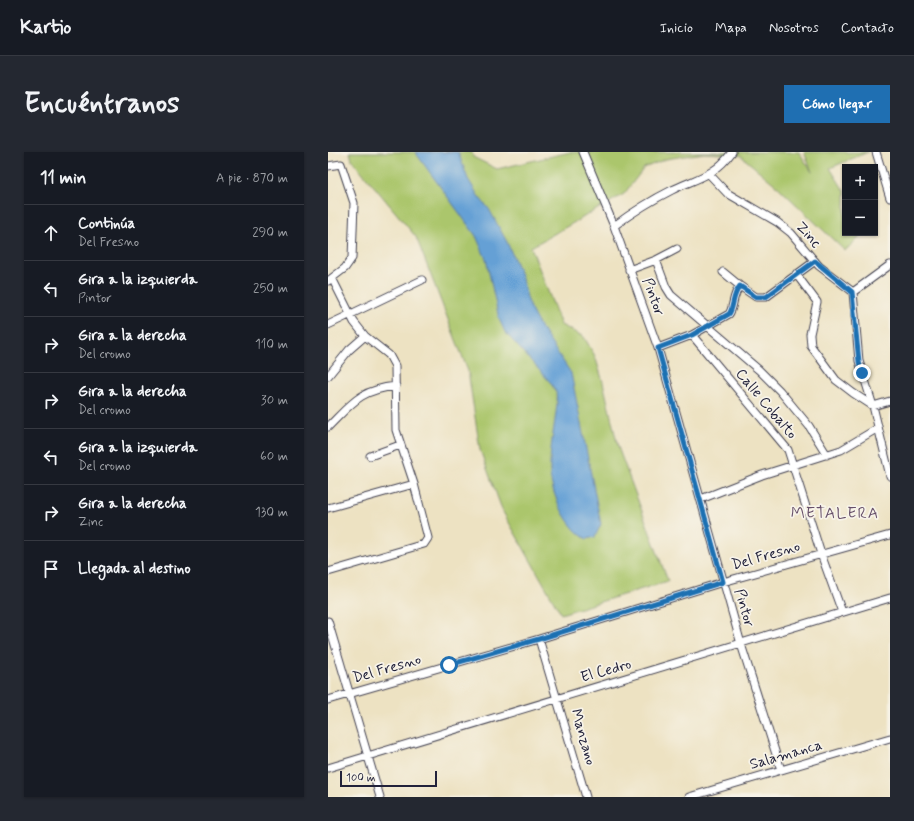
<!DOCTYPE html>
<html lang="es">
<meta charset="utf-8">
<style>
:root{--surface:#171b24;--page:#242831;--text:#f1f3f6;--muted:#9ea1a6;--line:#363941;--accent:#1f6fb2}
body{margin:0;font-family:Mynerve,sans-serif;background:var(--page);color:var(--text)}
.controls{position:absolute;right:12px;top:12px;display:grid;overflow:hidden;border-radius:0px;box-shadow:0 1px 3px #0004}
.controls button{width:36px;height:36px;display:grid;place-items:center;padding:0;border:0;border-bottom:1px solid var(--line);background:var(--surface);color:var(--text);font:20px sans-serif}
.scale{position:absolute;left:12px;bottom:10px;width:97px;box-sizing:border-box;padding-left:4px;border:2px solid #22223b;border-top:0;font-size:11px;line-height:14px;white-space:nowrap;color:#22223b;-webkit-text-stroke:3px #f7f3e8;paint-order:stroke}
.stop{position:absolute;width:12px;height:12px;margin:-9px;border:3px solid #1f6fb2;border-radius:50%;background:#fff}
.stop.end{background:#1f6fb2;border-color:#fff;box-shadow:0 1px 4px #0008}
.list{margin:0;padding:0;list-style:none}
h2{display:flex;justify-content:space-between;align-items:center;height:52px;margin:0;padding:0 16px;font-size:17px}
h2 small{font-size:13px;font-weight:400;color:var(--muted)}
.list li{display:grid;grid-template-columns:26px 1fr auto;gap:12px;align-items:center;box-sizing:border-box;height:56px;padding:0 16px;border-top:1px solid var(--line)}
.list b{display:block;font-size:15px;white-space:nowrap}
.list p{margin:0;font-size:13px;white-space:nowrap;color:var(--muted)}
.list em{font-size:13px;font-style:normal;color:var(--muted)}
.icon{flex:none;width:22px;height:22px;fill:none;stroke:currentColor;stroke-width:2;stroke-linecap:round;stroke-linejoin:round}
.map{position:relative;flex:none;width:562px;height:645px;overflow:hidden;border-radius:0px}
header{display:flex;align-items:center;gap:24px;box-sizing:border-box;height:56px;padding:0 20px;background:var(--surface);border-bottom:1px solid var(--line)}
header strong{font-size:19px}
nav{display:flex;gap:22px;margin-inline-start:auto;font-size:14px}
.intro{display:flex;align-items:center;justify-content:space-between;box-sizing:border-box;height:96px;padding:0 24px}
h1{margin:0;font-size:28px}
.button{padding:10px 18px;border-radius:0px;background:var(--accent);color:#fff;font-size:14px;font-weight:700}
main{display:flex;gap:24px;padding:0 24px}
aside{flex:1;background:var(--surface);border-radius:0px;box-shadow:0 1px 3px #0004}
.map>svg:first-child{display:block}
.green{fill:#abc66c;stroke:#667454}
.water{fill:#65a0d5;stroke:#446188}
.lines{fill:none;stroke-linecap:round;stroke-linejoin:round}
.street-casing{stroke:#403f4f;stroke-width:9}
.street{stroke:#fff;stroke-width:7}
.route{stroke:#1f6fb2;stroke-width:5}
.labels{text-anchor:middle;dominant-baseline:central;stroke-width:3.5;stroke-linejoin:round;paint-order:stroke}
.street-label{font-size:15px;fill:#22223b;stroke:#f7f3e8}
.neighbourhood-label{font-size:16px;letter-spacing:1px;fill:#67506a;stroke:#f7f3e8}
</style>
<header>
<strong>Kartio</strong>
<nav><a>Inicio</a><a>Mapa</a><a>Nosotros</a><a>Contacto</a></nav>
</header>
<div class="intro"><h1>Encuéntranos</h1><a class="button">Cómo llegar</a></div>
<main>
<aside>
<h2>11 min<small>A pie · 870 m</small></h2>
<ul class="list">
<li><svg class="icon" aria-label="ahead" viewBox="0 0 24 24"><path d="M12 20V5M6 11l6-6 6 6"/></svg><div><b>Continúa</b><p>Del Fresno</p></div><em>290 m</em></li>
<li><svg class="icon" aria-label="left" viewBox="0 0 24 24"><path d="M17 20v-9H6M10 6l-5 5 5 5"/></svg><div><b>Gira a la izquierda</b><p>Pintor</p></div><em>250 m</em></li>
<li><svg class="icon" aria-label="right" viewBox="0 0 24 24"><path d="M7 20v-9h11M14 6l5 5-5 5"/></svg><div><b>Gira a la derecha</b><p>Del cromo</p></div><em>110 m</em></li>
<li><svg class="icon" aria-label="right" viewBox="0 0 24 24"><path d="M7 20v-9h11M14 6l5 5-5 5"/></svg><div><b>Gira a la derecha</b><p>Del cromo</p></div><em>30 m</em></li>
<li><svg class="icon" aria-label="left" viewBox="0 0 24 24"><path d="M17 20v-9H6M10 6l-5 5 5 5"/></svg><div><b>Gira a la izquierda</b><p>Del cromo</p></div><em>60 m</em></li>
<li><svg class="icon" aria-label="right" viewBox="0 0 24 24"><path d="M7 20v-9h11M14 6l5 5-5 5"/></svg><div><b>Gira a la derecha</b><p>Zinc</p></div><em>130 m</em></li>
<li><svg class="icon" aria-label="arrive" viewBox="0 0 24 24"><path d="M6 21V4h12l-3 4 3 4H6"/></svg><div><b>Llegada al destino</b></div></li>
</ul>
</aside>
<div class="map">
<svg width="562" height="645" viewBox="0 0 562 645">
<rect width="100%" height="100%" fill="#f7f3e8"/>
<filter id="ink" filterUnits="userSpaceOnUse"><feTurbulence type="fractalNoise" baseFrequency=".025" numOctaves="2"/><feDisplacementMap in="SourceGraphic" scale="8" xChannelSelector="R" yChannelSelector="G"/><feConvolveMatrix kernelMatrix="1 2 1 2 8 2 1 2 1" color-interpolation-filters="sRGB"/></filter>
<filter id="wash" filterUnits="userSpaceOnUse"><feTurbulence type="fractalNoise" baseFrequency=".012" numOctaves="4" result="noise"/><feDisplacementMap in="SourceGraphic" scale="16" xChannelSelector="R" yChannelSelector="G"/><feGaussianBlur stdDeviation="0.9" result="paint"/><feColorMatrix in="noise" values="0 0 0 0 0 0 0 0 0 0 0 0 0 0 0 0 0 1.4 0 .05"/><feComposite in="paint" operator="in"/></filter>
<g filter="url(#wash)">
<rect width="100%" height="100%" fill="#ede2c2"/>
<path class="green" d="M 22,0 L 144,0 L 145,5 L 169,17 L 242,0 L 471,0 L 484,20 L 476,0 L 540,0 L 502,16 L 517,40 L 517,81 L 531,81 L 532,84 L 517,99 L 450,35 L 412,3 L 376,1 L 338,7 L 316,16 L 296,42 L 203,95 L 233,173 L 256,185 L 267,204 L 275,230 L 290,295 L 340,429 L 233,462 L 175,360 L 152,298 L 140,219 L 88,85 L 24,8 Z"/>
<path class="water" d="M 87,0 L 130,0 L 140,27 L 151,45 L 161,57 L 179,90 L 193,123 L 202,156 L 211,173 L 243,221 L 273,372 L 267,385 L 259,387 C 240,378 223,342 222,321 C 221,297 227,274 229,251 L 228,240 L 222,230 L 177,180 L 171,167 L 158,107 L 148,84 Z"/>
</g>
<g filter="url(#ink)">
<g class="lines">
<defs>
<path id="street" d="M 255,0 L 286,74
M 404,0 C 387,24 369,26 344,38 C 324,48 305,60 286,74 L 330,196 L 413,492 L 453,618
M 548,0 L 562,46
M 0,14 L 13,12 L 26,51 L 24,106 L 17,116 L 0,129
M 382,23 L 399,41 L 449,70 L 463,81 L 491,114 L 525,140 L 531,209 L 545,254 L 562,324
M 328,108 L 349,97
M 301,118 L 328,108 L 338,135 L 343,143 L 431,218 L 452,239 L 481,274 L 499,303
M 395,120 L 412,134
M 468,122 L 489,150 L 482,182 L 483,194 L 508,228 L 525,241 L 545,254 L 562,249
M 525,140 L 562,113
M 0,173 L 94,128
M 364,183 L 460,298 L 493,402 L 514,460
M 330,196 L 364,183 L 401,162 C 406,156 404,143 412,134 L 428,145 L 438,145 L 487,109
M 0,224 L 21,198 L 37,184
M 0,275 C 25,250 32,238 68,234
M 42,304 L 72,293
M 373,347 L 434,323 L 513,298 L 550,276
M 0,356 L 86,332
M 0,420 L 96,392 L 100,386 L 86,332 L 68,278 L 67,214 L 61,203 L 37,184 L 26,170 L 4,126
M 0,469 L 52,645
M 211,487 L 258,645
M 0,548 L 211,487 L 395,430 L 562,383
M 0,616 L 562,446
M 361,645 L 562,586"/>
</defs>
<use href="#street" class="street-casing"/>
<use href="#street" class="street"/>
</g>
</g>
<g class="lines" filter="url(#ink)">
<path class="route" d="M 121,513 L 211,487 L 395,430 L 330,196 L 364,183 L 401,162 C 406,156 404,143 412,134 L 428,145 L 438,145 L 487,109 L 524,140 L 531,210 L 534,221"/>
</g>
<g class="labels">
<g class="street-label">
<text transform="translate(480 83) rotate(47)">Zinc</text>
<text transform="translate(325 145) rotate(70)">Pintor</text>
<text transform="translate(438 252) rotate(50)">Calle Cobalto</text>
<text transform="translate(438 404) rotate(-16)">Del Fresno</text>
<text transform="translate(416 456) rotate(74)">Pintor</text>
<text transform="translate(59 517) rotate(-16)">Del Fresno</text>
<text transform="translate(278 519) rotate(-16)">El Cedro</text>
<text transform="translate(255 585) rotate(74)">Manzano</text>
<text transform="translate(458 603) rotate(-16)">Salamanca</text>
</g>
<g class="neighbourhood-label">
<text x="507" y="361">METALERA</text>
</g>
</g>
</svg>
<div class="controls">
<button>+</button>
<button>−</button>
</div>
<div class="scale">100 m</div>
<div class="stop" style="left:121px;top:513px"></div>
<div class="stop end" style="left:534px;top:221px"></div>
</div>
</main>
